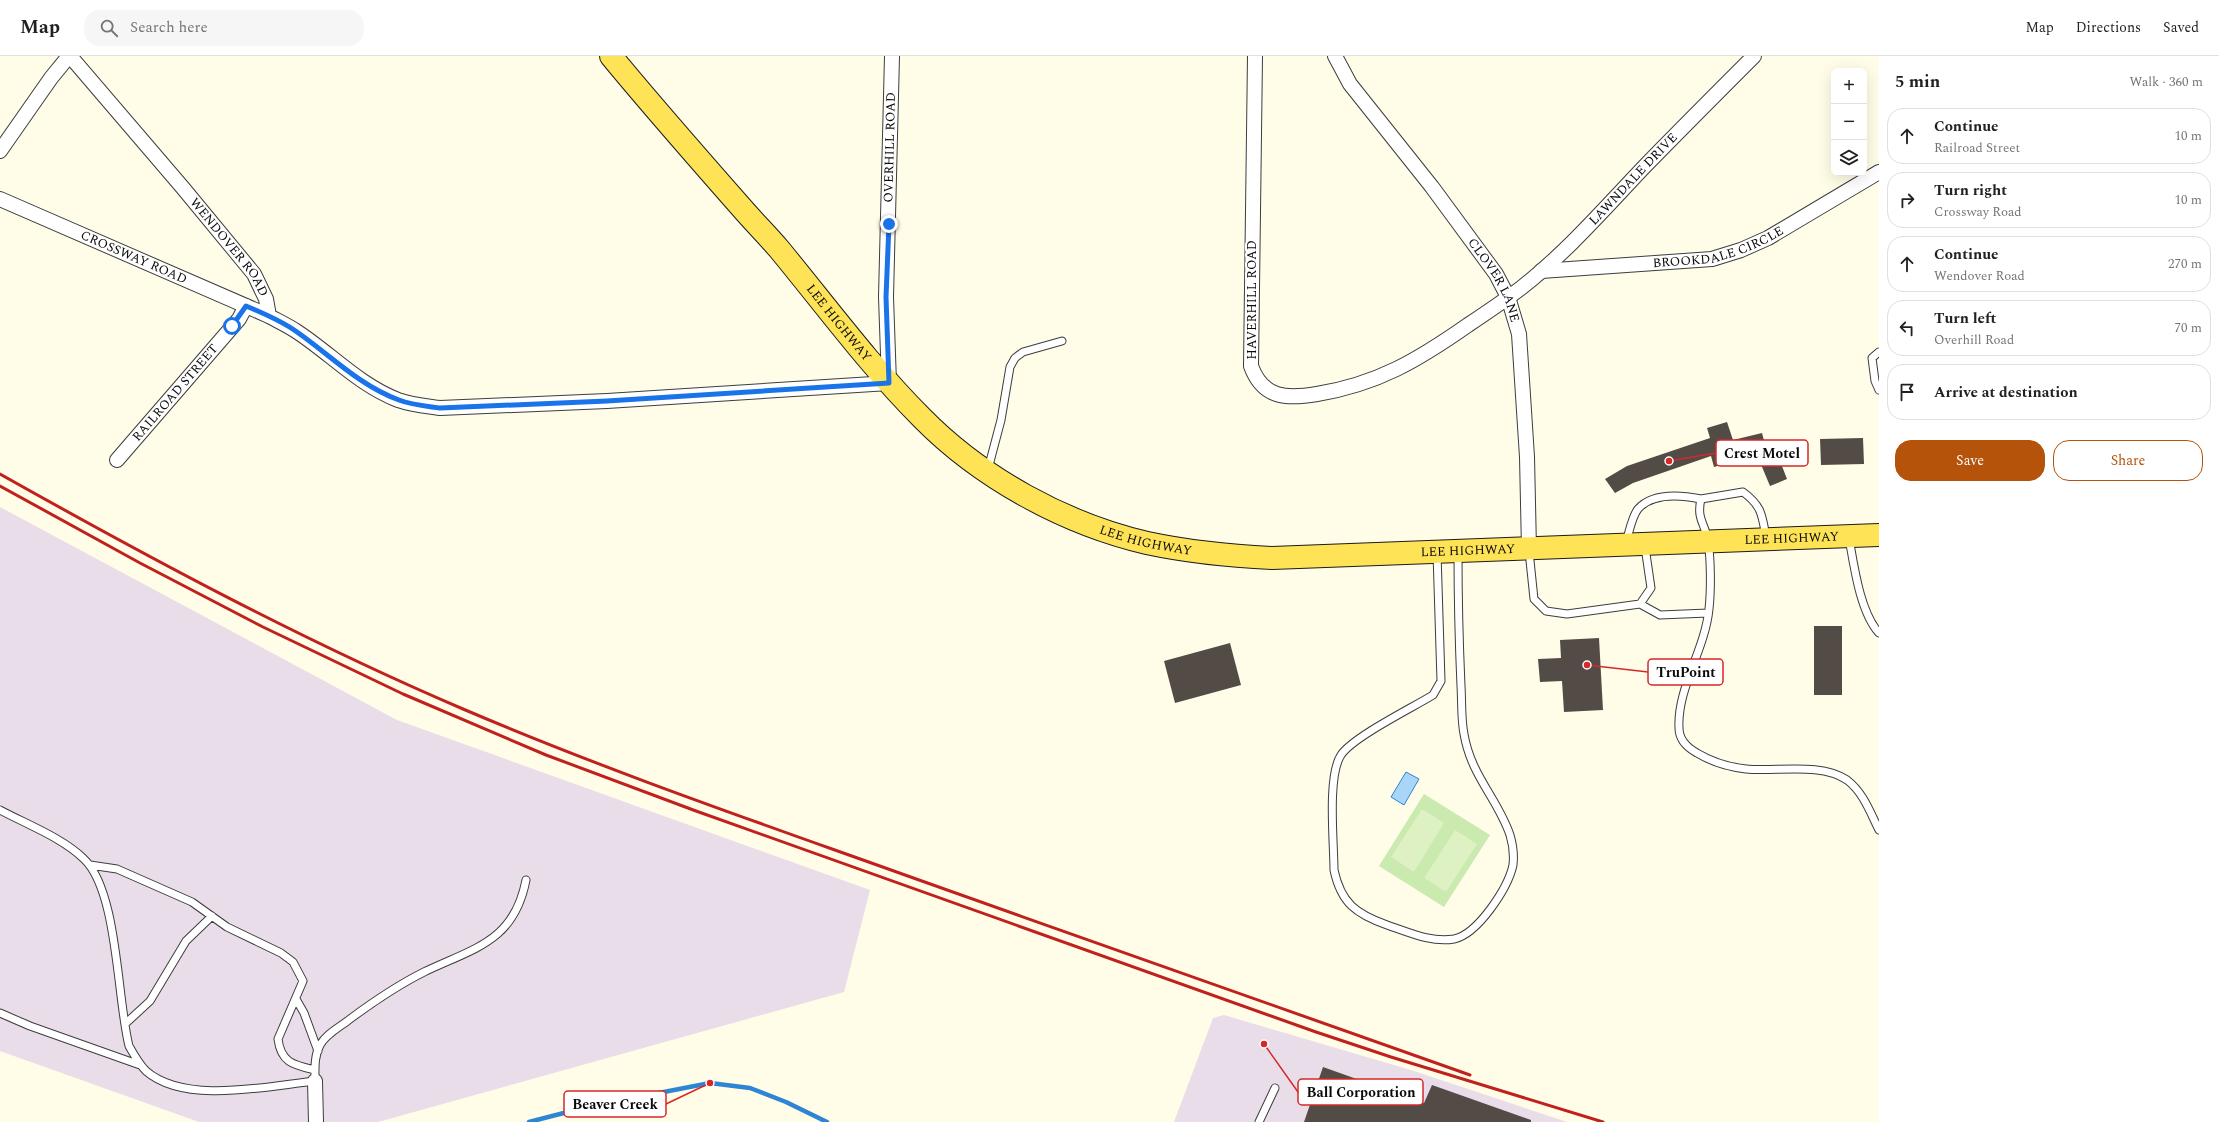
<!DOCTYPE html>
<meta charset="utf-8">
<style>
:root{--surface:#fff;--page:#f6f6f6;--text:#202124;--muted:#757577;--line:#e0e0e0;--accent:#b45309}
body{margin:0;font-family:Spectral,serif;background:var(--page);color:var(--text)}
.controls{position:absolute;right:12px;top:12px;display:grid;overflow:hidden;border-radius:8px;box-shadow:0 4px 16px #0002}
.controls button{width:36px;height:36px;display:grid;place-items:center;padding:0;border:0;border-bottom:1px solid var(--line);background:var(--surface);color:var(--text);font:20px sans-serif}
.stop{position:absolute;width:12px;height:12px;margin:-9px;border:3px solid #1a73e8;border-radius:50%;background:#fff}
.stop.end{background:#1a73e8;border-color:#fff;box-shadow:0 1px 4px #0008}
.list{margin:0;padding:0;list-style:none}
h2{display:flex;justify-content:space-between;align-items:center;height:52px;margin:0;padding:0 16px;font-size:17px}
h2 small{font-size:13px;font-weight:400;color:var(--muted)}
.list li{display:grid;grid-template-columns:26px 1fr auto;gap:12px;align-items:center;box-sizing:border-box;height:56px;margin:0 8px 8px;padding:0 8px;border:1px solid var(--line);border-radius:16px}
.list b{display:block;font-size:15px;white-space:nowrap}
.list p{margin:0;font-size:13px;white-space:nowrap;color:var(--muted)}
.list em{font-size:13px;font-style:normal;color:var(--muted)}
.actions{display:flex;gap:8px;padding:12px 16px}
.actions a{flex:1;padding:9px 0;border:1px solid var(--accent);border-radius:16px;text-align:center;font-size:14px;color:var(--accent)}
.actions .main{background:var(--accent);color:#fff}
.icon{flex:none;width:22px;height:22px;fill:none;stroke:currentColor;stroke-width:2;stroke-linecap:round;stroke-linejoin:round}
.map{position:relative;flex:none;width:1879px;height:1066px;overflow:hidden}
header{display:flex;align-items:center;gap:24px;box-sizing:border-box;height:56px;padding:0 20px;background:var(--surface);border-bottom:1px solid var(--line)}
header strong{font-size:19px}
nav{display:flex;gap:22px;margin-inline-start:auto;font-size:14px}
.search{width:280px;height:36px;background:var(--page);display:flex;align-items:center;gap:10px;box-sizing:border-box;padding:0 14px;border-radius:16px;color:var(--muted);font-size:15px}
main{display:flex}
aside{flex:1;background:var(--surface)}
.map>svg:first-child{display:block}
.industrial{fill:#eaddea}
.green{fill:#caeab0}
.pitch{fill:#ddf1c2}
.water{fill:#a9d5f9;stroke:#2d85d3}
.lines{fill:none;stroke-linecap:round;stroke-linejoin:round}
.stream{stroke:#2d85d3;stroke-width:4.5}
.building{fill:#534c46}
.service-casing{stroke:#3d3d3d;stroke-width:9}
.minor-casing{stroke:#3d3d3d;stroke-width:16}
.primary-casing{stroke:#1b1b1b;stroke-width:24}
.service{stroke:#fff;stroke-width:7}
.minor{stroke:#fff;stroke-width:14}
.primary{stroke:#ffe357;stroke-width:22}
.rail{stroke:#c0211d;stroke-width:3}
.route{stroke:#1a73e8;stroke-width:5}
.labels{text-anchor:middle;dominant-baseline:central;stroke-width:4;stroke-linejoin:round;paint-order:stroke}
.street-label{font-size:13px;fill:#0a0a0a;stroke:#fff}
.leader{fill:none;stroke:#d62828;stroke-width:1.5}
.callout-dot{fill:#d62828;stroke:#fff;stroke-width:1.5}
.callout{fill:#fff;stroke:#d62828;stroke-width:1.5}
.callout-label{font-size:14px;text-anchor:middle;font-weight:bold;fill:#0a0a0a}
</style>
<header>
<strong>Map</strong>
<div class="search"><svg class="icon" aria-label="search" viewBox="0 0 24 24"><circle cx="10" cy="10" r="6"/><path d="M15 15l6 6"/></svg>Search here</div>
<nav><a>Map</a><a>Directions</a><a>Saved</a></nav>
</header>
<main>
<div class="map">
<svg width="1879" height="1066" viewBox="0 0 1879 1066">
<rect width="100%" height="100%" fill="#fffce7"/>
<path class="industrial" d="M 0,451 L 397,664 L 870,834 L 844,936 L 378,1066 L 199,1066 L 0,995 Z
M 1224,959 L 1414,1015 L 1567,1066 L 1174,1066 L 1213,962 Z"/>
<path class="green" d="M 1424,738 L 1490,779 L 1444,851 L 1379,810 Z"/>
<path class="pitch" d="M 1422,753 L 1444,767 L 1414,816 L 1391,801 Z
M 1455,774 L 1477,788 L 1446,836 L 1424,822 Z"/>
<path class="water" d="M 1406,716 L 1419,723 L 1404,749 L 1391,741 Z"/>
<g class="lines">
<path class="stream" d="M 529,1066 L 587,1051 L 710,1027 L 750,1032 L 786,1046 L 827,1066"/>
</g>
<path class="building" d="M 1727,366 L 1733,384 L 1762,377 L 1765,388 L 1773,387 L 1787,423 L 1770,430 L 1757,399 L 1714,411 L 1711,400 L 1633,427 L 1615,437 L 1605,423 L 1627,410 L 1710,382 L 1707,372 Z
M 1863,382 L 1864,408 L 1821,409 L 1820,383 Z
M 1814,570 L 1842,570 L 1842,639 L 1814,639 Z
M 1599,582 L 1603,654 L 1564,656 L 1562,625 L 1540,626 L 1538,603 L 1561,602 L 1560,584 Z
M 1230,587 L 1241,629 L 1175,647 L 1164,605 Z
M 1323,1011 L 1424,1047 L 1432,1029 L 1531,1064 L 1531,1066 L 1304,1066 Z"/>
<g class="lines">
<defs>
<path id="service" d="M 1879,296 L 1872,302 L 1875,325 L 1879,334
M 988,413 L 1001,364 L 1010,311 L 1015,302 L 1023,296 L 1062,285
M 1766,481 C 1762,459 1762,450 1743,436 L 1701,443 C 1696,464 1706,468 1708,486 C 1711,503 1711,535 1709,553 C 1705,594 1677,632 1679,672 C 1679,684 1688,692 1697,697 C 1712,706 1729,711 1746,713 C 1776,716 1821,706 1847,724 C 1863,736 1870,756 1879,774
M 1849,482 C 1854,510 1860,556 1879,577
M 1626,486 C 1629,477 1632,460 1638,453 C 1653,436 1681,439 1701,443
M 1529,495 L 1534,543 L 1546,555 L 1567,558 L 1640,548 L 1651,532 L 1645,491
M 1437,497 L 1441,625 L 1433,639 C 1412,652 1353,681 1341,699 C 1327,720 1334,787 1334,814 C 1341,847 1356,858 1387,869 C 1408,876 1431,887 1454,883 C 1478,878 1508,832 1513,809 C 1514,800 1513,789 1510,779 C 1498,743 1471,720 1464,678 C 1461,663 1462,646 1461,630 C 1459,585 1458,541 1458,497
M 1640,548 L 1660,559 L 1708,557
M 0,754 C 26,768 63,782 84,803 C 118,835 117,943 129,990 C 134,999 139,1008 146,1015 C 185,1049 268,1030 315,1025 C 315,1013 314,1000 320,989 C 326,978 340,971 350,963 C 373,946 398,929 424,916 C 474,892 514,886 526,824
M 90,809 L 117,813 L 192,846 L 227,871 L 281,897 L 293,906 L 303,925 L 278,983 C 281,1007 294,1009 315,1014
M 296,943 L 304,957 L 318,995
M 0,957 L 30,970 L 140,1009
M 125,968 L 150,945 L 186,885 L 212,860
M 1259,1066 L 1275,1032"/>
<g id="minor">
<path id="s1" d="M 70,0 L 183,132 L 254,218 L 266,243 L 269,260 C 278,265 287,269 296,275 C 330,297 359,329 398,344 C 412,349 426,350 440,352 L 607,345 L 889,327 L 886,241 L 892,0"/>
<path id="s2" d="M 1255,0 L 1251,310 C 1263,343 1287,343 1317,338 C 1378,328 1418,304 1468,269 C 1486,257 1504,245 1521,232 C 1566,197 1605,152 1645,110 C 1681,73 1717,37 1754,0"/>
<path id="s3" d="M 1335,0 L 1350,28 L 1432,131 L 1496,218 L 1508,241 L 1519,278 L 1527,401 L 1529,493"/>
<path d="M 0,95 L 51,22 L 69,0"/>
<path id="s4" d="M 0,143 L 269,260"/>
<path id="s5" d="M 1541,215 L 1712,203 L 1741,194 L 1768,182 L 1879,116"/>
<path id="s6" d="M 117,404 L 239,263 L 246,250"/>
<path d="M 315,1025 L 316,1066"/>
</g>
<g id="primary">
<path id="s7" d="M 611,0 C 653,51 697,101 741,151 C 753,165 767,179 779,193 C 826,250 870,310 922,362 C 981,422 1065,468 1147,487 C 1189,496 1230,500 1272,502 L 1879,479"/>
</g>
</defs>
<use href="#service" class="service-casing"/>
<use href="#minor" class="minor-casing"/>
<use href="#primary" class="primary-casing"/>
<use href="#service" class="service"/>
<use href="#minor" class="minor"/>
<use href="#primary" class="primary"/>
<path class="rail" d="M 0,418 C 151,503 304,585 463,653 C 608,715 757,766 905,819 C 1093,886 1281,952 1470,1019
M 0,430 L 140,507 L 263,571 L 403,638 L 546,699 L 696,755 L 1316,976 L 1391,1001 L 1603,1066"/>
</g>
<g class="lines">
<path class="route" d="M 232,270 L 246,250 C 263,257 282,265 297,276 C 330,299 360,330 399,344 C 412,349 426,350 440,352 L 607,345 L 889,327 L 886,241 L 889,168"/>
</g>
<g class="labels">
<g class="street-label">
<text stroke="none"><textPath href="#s1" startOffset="1213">OVERHILL ROAD</textPath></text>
<text stroke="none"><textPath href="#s2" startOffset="779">LAWNDALE DRIVE</textPath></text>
<text stroke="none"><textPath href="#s5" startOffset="180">BROOKDALE CIRCLE</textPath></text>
<text stroke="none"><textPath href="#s1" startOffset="249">WENDOVER ROAD</textPath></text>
<text stroke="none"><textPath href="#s4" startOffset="146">CROSSWAY ROAD</textPath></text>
<text stroke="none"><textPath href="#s3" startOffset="276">CLOVER LANE</textPath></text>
<text transform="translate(1252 244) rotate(-90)">HAVERHILL ROAD</text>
<text stroke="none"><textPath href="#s7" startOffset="351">LEE HIGHWAY</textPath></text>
<text stroke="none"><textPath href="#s6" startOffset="89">RAILROAD STREET</textPath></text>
<text stroke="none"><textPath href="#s7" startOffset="1384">LEE HIGHWAY</textPath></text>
<text stroke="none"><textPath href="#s7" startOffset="736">LEE HIGHWAY</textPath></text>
<text stroke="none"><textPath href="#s7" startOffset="1060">LEE HIGHWAY</textPath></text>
</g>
</g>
<path class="leader" d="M1669 405L1716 397M1587 609L1648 616M1264 988L1298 1036M710 1027L666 1048"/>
<g class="callout-dot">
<circle cx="1669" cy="405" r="4"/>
<circle cx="1587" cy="609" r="4"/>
<circle cx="1264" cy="988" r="4"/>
<circle cx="710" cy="1027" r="4"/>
</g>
<g class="callout">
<rect x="1716" y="384" width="92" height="26" rx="4"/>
<rect x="1648" y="603" width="75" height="26" rx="4"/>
<rect x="1298" y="1023" width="125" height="26" rx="4"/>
<rect x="564" y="1035" width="102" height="26" rx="4"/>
</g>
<g class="callout-label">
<text x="1762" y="402">Crest Motel</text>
<text x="1686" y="621">TruPoint</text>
<text x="1361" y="1041">Ball Corporation</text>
<text x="615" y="1053">Beaver Creek</text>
</g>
</svg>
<div class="controls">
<button>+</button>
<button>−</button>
<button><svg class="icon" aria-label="layers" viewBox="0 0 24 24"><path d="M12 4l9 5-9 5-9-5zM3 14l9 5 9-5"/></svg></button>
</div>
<div class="stop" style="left:232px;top:270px"></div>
<div class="stop end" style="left:889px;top:168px"></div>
</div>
<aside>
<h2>5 min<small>Walk · 360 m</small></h2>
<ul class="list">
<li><svg class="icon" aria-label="ahead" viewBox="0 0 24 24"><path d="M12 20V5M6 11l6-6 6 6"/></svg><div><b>Continue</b><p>Railroad Street</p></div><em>10 m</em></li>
<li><svg class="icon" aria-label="right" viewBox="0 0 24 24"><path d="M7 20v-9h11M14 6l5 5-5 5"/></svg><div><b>Turn right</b><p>Crossway Road</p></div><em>10 m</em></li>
<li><svg class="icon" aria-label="ahead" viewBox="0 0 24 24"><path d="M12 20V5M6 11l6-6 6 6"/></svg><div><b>Continue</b><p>Wendover Road</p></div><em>270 m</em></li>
<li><svg class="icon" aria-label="left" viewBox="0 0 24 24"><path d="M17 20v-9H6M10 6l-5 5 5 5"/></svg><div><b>Turn left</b><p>Overhill Road</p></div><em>70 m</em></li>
<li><svg class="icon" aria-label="arrive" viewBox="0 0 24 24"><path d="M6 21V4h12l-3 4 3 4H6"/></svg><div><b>Arrive at destination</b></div></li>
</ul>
<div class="actions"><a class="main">Save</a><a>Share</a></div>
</aside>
</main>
